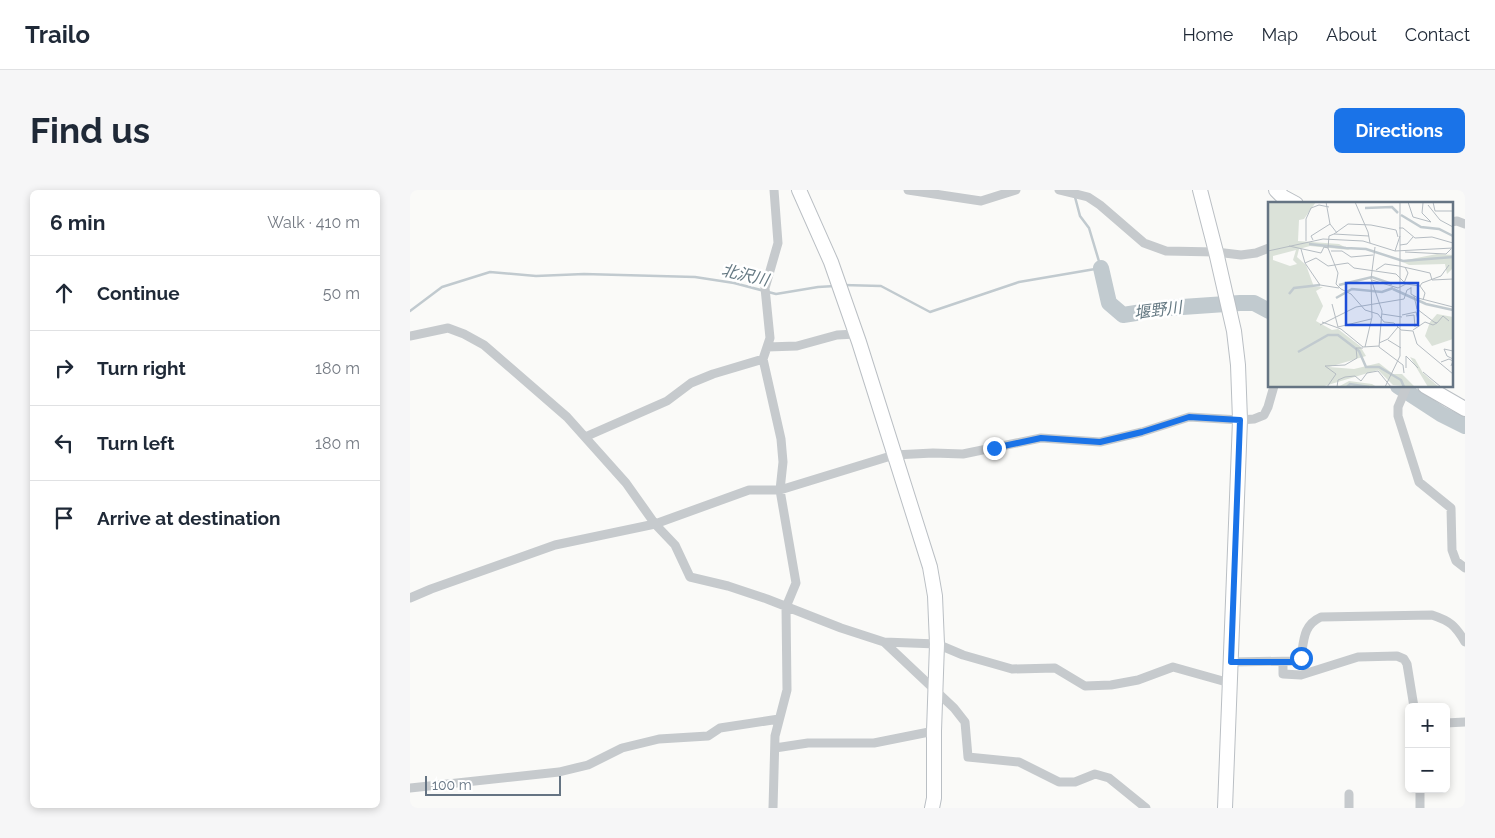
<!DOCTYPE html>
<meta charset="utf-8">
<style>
:root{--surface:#fff;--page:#f6f6f7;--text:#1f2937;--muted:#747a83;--line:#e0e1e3;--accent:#1a73e8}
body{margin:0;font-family:Raleway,"Noto Sans JP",sans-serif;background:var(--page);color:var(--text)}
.controls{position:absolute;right:15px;bottom:15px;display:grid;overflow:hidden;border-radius:8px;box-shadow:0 2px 8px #0003}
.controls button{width:45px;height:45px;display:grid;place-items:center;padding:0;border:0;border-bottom:1px solid var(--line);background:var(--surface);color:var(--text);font:25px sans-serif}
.scale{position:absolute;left:15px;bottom:12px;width:136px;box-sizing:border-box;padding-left:5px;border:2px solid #657483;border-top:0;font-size:14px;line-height:18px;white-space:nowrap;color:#657483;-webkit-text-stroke:4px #fff;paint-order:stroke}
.stop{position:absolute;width:15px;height:15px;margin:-11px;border:4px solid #1a73e8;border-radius:50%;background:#fff}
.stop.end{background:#1a73e8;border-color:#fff;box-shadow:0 1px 5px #0008}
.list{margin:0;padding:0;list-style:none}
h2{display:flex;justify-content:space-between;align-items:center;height:65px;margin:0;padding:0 20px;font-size:21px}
h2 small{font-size:16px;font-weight:400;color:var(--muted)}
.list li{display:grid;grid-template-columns:32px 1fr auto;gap:15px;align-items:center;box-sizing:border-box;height:75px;padding:0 20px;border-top:1px solid var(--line)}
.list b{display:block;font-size:19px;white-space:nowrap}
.list em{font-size:16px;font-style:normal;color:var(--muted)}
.icon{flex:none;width:28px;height:28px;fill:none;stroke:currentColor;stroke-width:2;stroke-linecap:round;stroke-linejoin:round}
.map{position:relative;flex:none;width:1055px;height:618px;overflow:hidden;border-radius:8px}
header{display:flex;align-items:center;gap:30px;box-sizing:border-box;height:70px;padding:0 25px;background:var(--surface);border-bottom:1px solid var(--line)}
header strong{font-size:24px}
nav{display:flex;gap:28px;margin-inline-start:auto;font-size:18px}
.intro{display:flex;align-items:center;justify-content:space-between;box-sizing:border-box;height:120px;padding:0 30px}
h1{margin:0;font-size:35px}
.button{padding:12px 22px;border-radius:8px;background:var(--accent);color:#fff;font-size:18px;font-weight:700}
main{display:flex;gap:30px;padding:0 30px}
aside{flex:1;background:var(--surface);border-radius:8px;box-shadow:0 2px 8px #0003}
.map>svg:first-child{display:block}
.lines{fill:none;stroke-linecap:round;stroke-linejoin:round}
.stream{stroke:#c1cacf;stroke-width:2.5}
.river{stroke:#c1cacf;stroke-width:16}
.secondary-casing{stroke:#babfc4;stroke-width:16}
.street{stroke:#c6cacd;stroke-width:9}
.secondary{stroke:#fff;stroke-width:14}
.route{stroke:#1a73e8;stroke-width:6}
.labels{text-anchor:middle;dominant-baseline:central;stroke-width:5;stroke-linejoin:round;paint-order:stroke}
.water-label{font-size:16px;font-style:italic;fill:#657983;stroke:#fff}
.inset-river{fill:none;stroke:#c1cacf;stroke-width:2.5}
.inset-road{fill:none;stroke:#b5bcc2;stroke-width:1}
.view{fill:#1d4ed8;fill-opacity:0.15;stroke:#1d4ed8;stroke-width:2.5}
.inset-edge{fill:none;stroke:#657483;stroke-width:2.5}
</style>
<header>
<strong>Trailo</strong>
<nav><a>Home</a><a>Map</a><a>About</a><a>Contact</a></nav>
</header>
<div class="intro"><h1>Find us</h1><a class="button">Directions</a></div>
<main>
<aside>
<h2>6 min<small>Walk · 410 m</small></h2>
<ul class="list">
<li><svg class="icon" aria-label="ahead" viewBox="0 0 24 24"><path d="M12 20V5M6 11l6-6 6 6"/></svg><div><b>Continue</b></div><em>50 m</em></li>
<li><svg class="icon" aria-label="right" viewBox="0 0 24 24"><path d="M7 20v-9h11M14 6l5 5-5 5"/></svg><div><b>Turn right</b></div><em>180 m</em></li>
<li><svg class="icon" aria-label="left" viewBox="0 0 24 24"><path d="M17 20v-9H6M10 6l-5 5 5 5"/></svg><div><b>Turn left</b></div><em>180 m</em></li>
<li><svg class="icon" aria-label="arrive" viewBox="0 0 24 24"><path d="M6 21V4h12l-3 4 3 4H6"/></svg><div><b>Arrive at destination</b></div></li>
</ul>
</aside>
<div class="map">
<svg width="1055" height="618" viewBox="0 0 1055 618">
<rect width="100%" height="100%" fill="#fafaf8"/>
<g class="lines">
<path class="stream" d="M 433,95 L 471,96 L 520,122 L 609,92 L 691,78 L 679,38 L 670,26 L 665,7
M 0,121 L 32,97 L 80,82 L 126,86 L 174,84 L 285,87 L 324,93 L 366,104 L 408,97 L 425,96"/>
<path class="river" d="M 691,78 L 699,113 L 713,125 L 758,118 L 830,113 L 844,113 L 859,121
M 988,196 L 1031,224 L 1055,236"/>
<defs>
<path id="secondary" d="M 389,0 L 421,72 L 449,152 L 520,377 L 525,406 L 527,454 L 524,541 L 524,608 L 522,618
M 790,0 L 806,62 L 824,141 L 828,175 L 830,230 L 815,618
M 866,0 L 873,7 L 886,14
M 1015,196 L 1055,219"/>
</defs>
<use href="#secondary" class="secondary-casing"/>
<path class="street" d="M 498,0 L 571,11 L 606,0
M 649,0 L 678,7 L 690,15 L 734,53 L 756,61 L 806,62 L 831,65 L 846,63 L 859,58
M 1041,32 L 1047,31 L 1055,34
M 0,146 L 38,138 L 54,144 L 74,155 L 157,227 L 216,293 L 245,334 L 265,355 L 280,387 L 318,396 L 357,409 L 431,438 L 474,452 L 544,518 L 555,532 L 558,567 L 609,572 L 649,592 L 665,592 L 685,584 L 699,588 L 736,618
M 357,157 L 387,156 L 427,145 L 446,144
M 997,196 L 988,217 L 988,226 L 1009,292 L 1041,318 L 1042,360 L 1046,371 L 1055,378
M 175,247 L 257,211 L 281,193 L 303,184 L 353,169
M 0,408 L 21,399 L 145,355 L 245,334 L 339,300 L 370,300 L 484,265 L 523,263 L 553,264 L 631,248 L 690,252 L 732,242 L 779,227 L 830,230 L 844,229 L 854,225 L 858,217 L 864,196
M 474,452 L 527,454 L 553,465 L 602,479 L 645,478 L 675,496 L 701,495 L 728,490 L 763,477 L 820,493
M 821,472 L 885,471 L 891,468 C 894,450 893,435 911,427 L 1022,425 C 1040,431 1045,435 1055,452
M 873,473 L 873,484 L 891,485 L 948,467 L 987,466 L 994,469 L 997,474 L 1004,517
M 1036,533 L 1055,532
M 365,558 L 398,553 L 464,553 L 524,541
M 0,598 L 149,582 L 178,575 L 212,558 L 249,549 L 298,546 L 310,538 L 369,529
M 939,604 L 939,618
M 363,618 L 365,546 L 377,500 L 376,417 L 386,393 L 370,300 L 373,272 L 371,249 L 353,169 L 360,148 L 355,98 L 368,53 L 364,0
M 1010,618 L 1010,599"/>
<use href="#secondary" class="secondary"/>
</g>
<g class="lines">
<path class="route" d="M 584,258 L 631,248 L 690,252 L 732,242 L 779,227 L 830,230 L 821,472 L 885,472 L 891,468"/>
</g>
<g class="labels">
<g class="water-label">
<text transform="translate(335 85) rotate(13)">北沢川</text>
<text transform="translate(748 120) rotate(-7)">堰野川</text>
</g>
</g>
<g transform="translate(858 12)">
<rect width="185" height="185" fill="#fafaf8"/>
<path d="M 0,0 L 48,0 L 36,17 L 31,18 L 30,39 L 71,42 L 82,48 L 42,44 L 31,47 L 29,55 L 38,63 L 46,85 L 55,85 L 48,89 L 55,104 L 48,119 L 64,128 L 70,127 L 92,144 L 98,154 L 61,165 L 86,167 L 111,161 L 125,172 L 134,172 L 147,185 L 125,183 L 110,168 L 53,185 L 0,185 ZM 28,48 L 25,58 L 29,62 L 22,64 L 5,58 L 5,54 ZM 169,52 L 185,53 L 185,66 L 179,72 L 177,62 L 141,63 L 133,59 ZM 169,112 L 185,115 L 185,137 L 164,144 L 157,134 L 162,120 ZM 142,155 L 147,157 L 155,171 L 171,185 L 160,185 ZM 81,179 L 104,182 L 109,185 L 70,185 Z" fill="#dbe2d9" fill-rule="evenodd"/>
<path class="inset-river" d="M 97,6 L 124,5 L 130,11M 133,13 L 153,25 L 171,27 L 185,34M 41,42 L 78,46M 78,46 L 98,47 L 135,59 L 185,55M 71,83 L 104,75 L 124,82M 125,87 L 158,102 L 185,108M 21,92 L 26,86 L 52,83M 68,96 L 84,87 L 114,90 L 125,86M 30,150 L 60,133 L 70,133 L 91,149 L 98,165 L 111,165 L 133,178 L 136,185M 79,185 L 82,182 L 101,185"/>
<path class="inset-road" d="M 58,0 L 62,22 L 69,31M 87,0 L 100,30 L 102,41M 140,0 L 145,15 L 163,20 L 154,11 L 155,1M 165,0 L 167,9 L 185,9M 160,3 L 172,18 L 185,25M 131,26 L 135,26 L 147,36 L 164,35 L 185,41M 66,32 L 80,22 L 103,23 L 128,28 L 130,35M 45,38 L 43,34 L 62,22M 38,39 L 38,17 L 43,6 L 51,3 L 61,5M 132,43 L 139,42 L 145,35M 21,44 L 53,51 L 56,45 L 60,46 L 70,71 L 68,82 L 73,87 L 83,92 L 97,108 L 110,112 L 116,120 L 126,121 L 133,128 L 145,129 L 149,142 L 185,172M 107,45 L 103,77 L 114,109 L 111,145 L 135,163 L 136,171M 60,46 L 61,34 L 66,32 L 101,34M 33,47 L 37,61 L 48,56 L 60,64 L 80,61 L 86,66 L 128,72 L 138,82 L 152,84 L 157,91 L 155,98M 0,49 L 55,37 L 95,39 L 127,49 L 185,46M 63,49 L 74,49 L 83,55 L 105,53M 127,49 L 132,34M 137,50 L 178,52 L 183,47M 37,61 L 52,83 L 71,86M 131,64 L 162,71 L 164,78 L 185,77M 108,68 L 117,62 L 131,64M 104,78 L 130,86 L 138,82M 136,81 L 140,71 L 137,65M 152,84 L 154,81 L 173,74 L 181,63M 143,85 L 143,92 L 150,96 L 185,105M 146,94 L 149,107 L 166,120 L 169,121 L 175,114 L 181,119M 64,102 L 70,125M 114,112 L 134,115M 134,113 L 148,110 L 150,118M 138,114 L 146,113 L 147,125M 54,120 L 73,127 L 95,145 L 111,144M 52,123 L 88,105 L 136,97 L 139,88 L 143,86M 70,125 L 103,117M 145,128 L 157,120 L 165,123 L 169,121M 120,138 L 133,146M 111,141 L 120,137 L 130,125M 97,145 L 104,115 L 103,80M 185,149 L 176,147 L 179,154 L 185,157M 173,160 L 181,157 L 185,159 L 183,164M 138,166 L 138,154 L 150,166M 155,170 L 173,185M 59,185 L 68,172 L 57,164 L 77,163 L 89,156 L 88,146 L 95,146M 69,185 L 70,178 L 77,175 L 87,174 L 93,179 L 99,171 L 110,169 L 123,185M 117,185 L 132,154 L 132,0"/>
<path class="view" d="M 78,81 L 150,81 L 150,123 L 78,123 Z"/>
<rect width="185" height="185" class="inset-edge"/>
</g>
</svg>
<div class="controls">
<button>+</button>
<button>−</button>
</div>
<div class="scale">100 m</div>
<div class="stop" style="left:891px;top:468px"></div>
<div class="stop end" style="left:584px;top:258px"></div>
</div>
</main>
